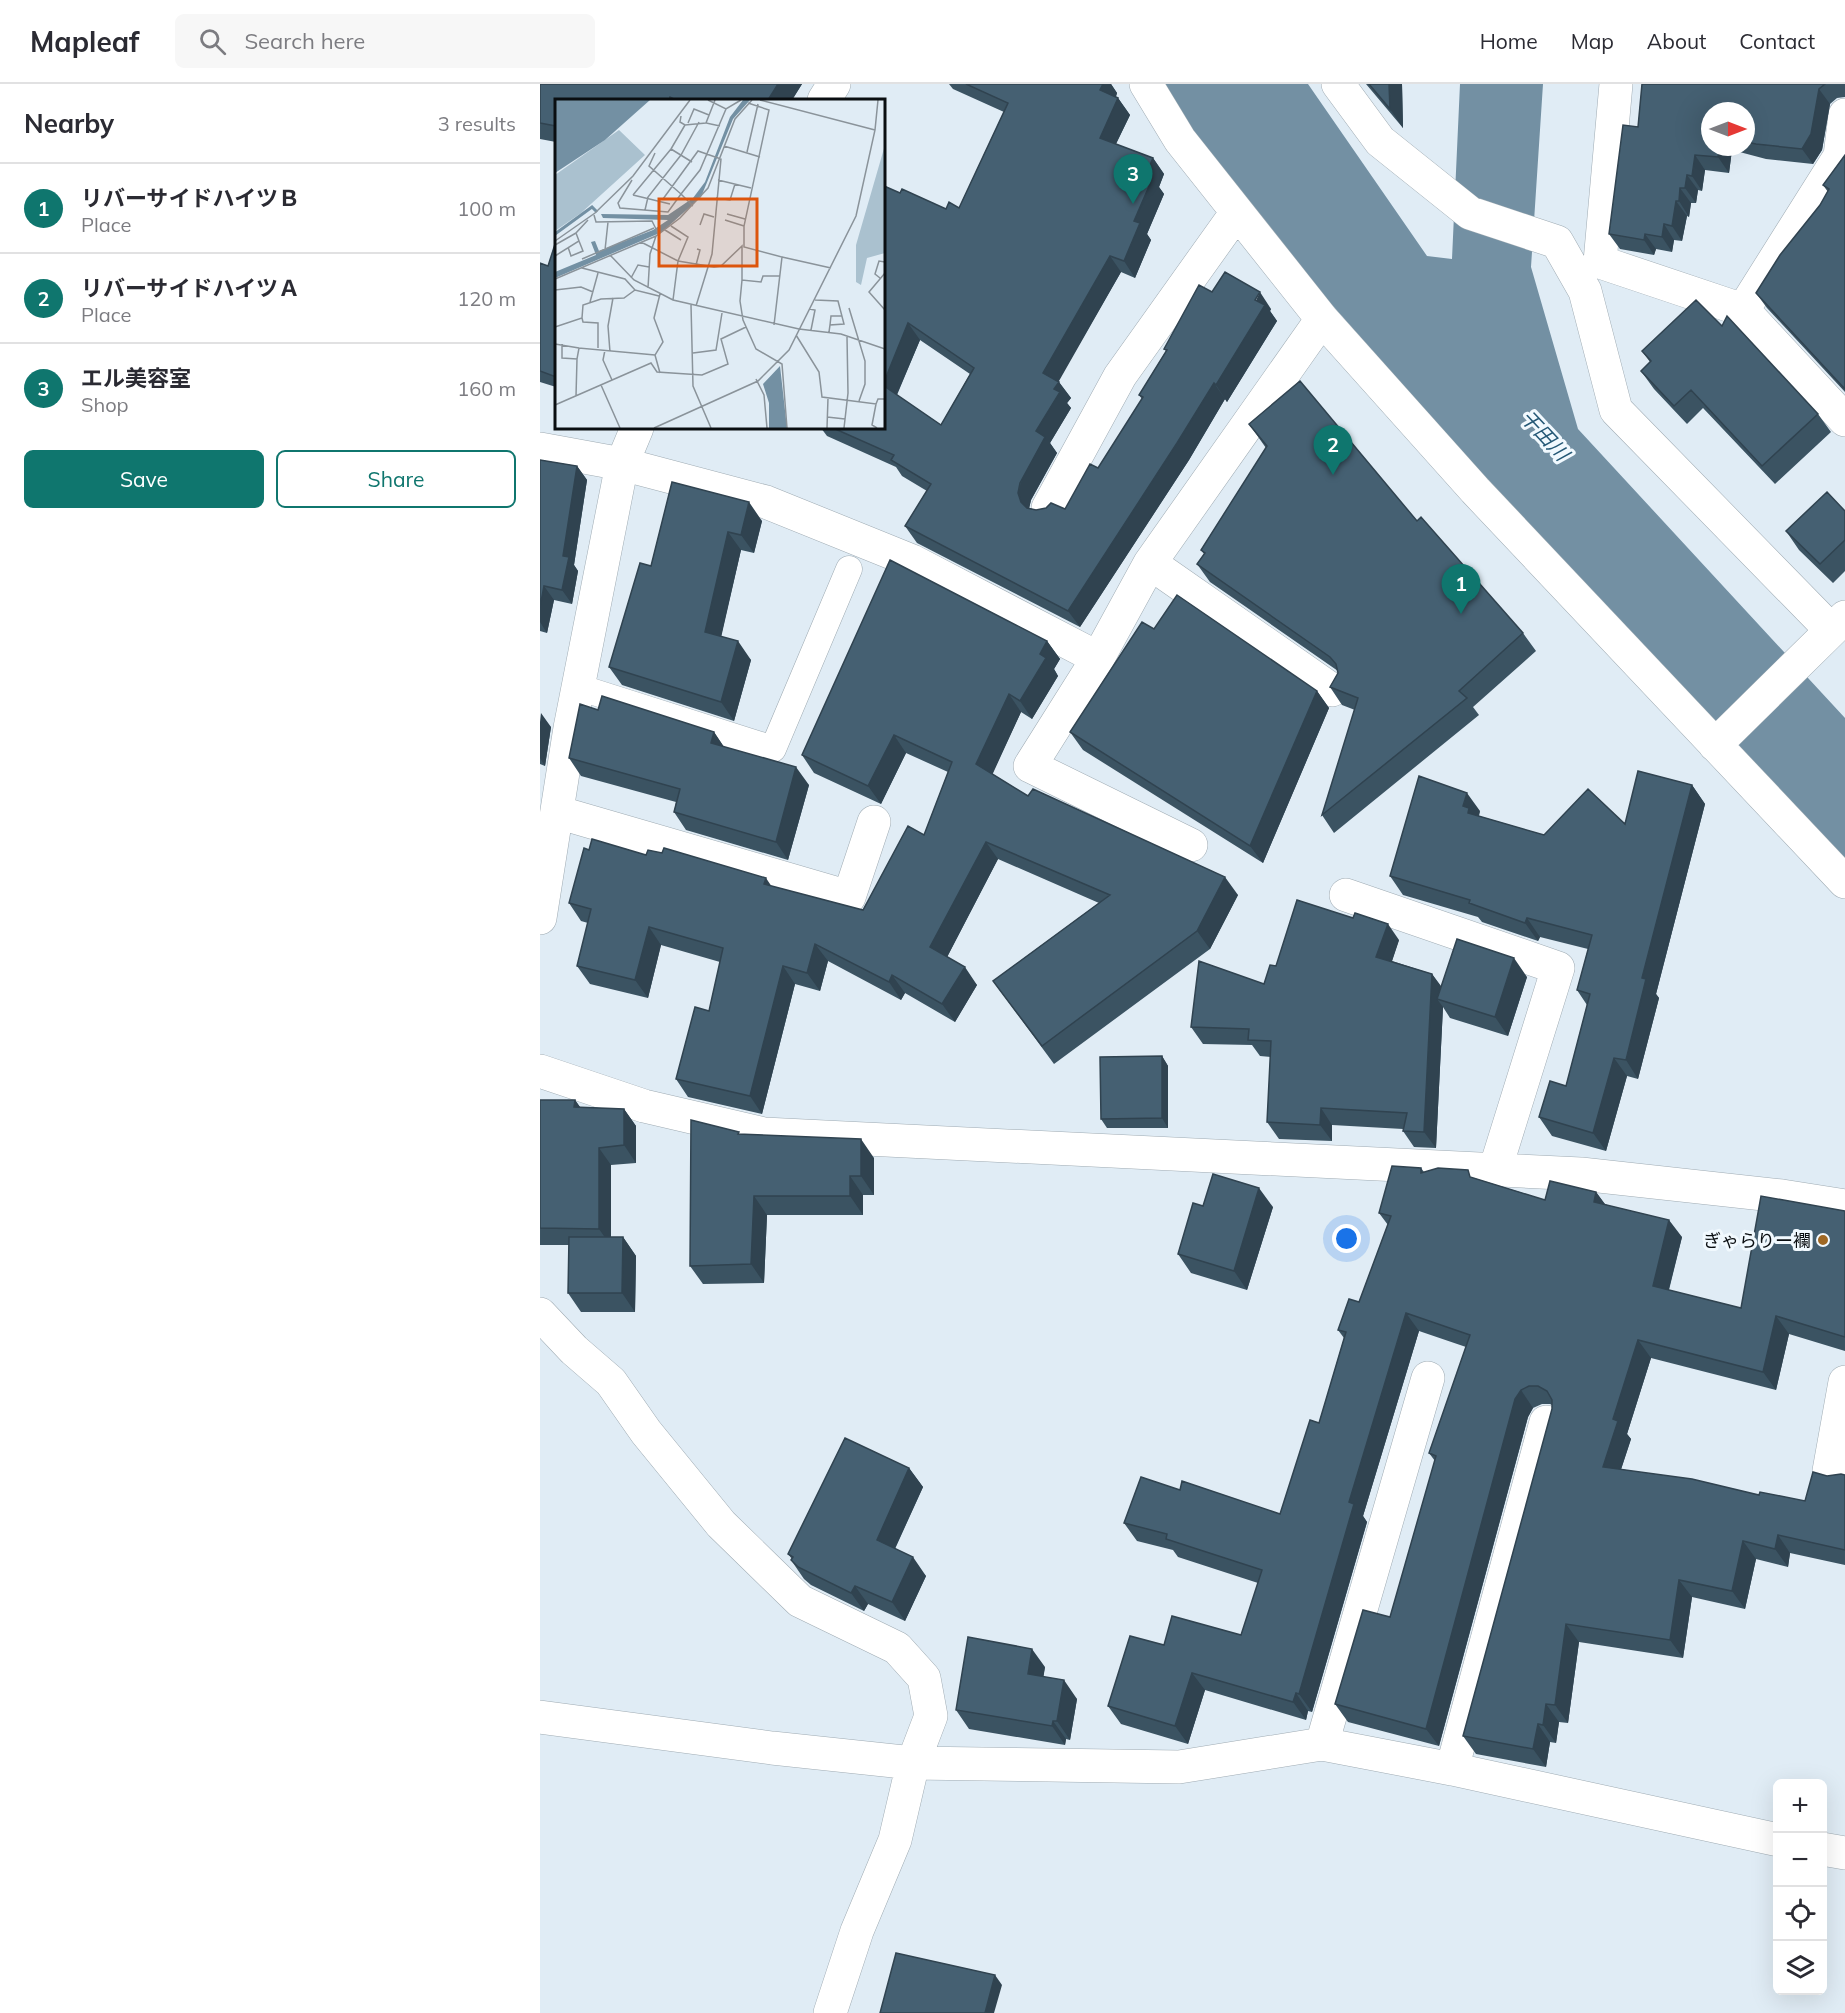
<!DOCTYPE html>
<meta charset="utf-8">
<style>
:root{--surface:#fff;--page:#f7f7f7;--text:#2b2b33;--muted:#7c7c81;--line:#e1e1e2;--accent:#0f766e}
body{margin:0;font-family:Mulish,"Noto Sans JP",sans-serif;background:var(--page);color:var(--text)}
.controls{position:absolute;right:18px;bottom:18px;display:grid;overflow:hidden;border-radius:9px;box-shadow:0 6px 24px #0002}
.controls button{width:54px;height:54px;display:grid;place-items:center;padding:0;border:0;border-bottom:2px solid var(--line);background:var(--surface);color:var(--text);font:30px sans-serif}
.compass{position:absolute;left:1161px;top:18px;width:54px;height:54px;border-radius:50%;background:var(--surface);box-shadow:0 6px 24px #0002;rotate:90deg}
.you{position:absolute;left:807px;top:1155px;width:21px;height:21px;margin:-15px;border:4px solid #fff;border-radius:50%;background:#1a73e8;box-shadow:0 0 0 9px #1a73e833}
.badge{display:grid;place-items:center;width:39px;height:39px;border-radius:50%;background:var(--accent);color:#fff;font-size:20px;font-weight:700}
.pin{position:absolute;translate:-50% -50px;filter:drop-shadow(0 2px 3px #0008)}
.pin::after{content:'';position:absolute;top:32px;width:21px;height:18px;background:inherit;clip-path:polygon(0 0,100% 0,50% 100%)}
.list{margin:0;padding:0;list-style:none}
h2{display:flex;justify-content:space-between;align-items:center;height:78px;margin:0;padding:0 24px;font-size:26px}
h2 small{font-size:20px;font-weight:400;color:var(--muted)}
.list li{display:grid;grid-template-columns:39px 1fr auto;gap:18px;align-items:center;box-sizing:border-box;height:90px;padding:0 24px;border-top:2px solid var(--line)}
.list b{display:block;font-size:22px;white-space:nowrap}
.list p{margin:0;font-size:20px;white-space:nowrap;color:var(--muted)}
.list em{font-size:20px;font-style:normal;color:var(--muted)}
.actions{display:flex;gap:12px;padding:18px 24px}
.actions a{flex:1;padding:14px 0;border:2px solid var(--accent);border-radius:9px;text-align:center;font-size:21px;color:var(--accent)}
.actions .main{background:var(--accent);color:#fff}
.icon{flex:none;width:33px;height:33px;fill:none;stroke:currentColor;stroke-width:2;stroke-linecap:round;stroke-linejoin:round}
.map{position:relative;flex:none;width:1305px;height:1929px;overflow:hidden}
header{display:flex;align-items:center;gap:36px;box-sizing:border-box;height:84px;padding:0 30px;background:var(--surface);border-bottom:2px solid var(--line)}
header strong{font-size:28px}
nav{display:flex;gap:33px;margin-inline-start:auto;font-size:21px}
.search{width:420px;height:54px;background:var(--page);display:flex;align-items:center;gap:15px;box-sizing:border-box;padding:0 21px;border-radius:9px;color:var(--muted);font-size:22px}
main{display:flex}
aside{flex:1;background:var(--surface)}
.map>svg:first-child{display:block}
.water{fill:#7390a3}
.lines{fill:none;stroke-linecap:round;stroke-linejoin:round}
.lane-casing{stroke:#9fabb3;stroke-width:27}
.street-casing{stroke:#9fabb3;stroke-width:34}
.lane{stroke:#fff;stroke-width:26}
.street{stroke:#fff;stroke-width:33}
.wall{fill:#3b5362;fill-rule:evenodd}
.shaded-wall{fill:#304350}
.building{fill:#456072;stroke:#304350;stroke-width:1.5}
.poi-dot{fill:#9f6824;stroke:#f1f9fe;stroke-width:2}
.labels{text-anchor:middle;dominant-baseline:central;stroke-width:6;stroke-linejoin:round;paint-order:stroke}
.poi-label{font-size:18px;fill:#0a0e11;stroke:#f1f9fe;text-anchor:end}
.water-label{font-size:20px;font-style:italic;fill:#245876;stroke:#f1f9fe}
.inset-river{fill:none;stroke:#7390a3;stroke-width:3}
.inset-road{fill:none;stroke:#8a939a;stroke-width:1.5}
.view{fill:#dd550c;fill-opacity:0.15;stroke:#dd550c;stroke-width:3}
.inset-edge{fill:none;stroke:#0a0e11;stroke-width:3}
</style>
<header>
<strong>Mapleaf</strong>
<div class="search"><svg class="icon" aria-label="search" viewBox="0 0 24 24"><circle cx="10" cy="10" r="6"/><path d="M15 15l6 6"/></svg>Search here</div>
<nav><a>Home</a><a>Map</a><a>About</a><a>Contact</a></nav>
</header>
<main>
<aside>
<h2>Nearby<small>3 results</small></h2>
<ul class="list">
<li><span class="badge">1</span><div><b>リバーサイドハイツＢ</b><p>Place</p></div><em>100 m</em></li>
<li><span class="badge">2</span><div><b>リバーサイドハイツＡ</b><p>Place</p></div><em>120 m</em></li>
<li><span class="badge">3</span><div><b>エル美容室</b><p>Shop</p></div><em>160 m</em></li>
</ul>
<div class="actions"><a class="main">Save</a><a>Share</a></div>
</aside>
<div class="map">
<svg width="1305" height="1929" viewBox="0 0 1305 1929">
<rect width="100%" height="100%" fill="#e0ecf5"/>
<path class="water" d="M 621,0 L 768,0 L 887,172 L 912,175 L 920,0 L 1003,0 L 991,183 L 1038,345 L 1305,634 L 1305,783 L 1193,674 L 723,143 L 660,64 Z"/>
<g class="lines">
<defs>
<path id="lane" d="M 38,603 L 233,665 L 309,485"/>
<path id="street" d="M 606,0 L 640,56 L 782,235 L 935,406 L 1305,798
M 798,0 L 840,57 L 930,129 L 1017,158 L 1045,207 L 1076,326 L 1291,546
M 1076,0 L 1060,178 L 1203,226 L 1305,336
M 284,16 L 294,0
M 1203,226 L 1300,72 L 1305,31
M 0,365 L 82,380 L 226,418 L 372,477 L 558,574 L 610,479 L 782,235
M 508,424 L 580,292 L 697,128
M 610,479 L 792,606
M 558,574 L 490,682 L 651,761
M 1175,661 L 1305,533
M 17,728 L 309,813 L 334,738
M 806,811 L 1018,884 L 955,1086
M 0,834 L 30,644 L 82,380 L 97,344
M 0,987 L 104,1022 L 224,1050 L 1041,1090 L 1242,1112 L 1305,1122
M 0,1230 L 34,1266 L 71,1298 L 106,1348 L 181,1440 L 260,1517 L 357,1564 L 384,1594 L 391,1632 L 373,1679 L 232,1664 L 0,1633
M 1305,1298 L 1289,1387 L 1305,1392
M 782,1660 L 888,1294
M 912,1685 L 1006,1338
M 1282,1765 L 1305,1769
M 290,1929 L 317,1847 L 355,1756 L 373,1679 L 639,1683 L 782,1660 L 912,1685 L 1238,1756"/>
</defs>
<use href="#lane" class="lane-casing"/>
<use href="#street" class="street-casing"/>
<use href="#lane" class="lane"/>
<use href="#street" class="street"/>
</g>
<path class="wall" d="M 0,0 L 262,0 L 252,16 L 16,16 L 16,58 L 0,55 Z
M 409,0 L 571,0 L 577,9 L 576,13 L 578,14 L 590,31 L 576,60 L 613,74 L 624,90 L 619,103 L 624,110 L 607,150 L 611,156 L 595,194 L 581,188 L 518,297 L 531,314 L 527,319 L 531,324 L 510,359 L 517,369 L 491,416 L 489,424 L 496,426 L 525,425 L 558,384 L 602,315 L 599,311 L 626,267 L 624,265 L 672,208 L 731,225 L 730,227 L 737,237 L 687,318 L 685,315 L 649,376 L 540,543 L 377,459 L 365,442 L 387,407 L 362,392 L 356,383 L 287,352 L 281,344 L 344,344 L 360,109 L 406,125 L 419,124 L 464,28 L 413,5 ZM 380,256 L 430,290 L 401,341 L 357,311 Z
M 826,0 L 862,0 L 863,44 Z
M 1102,0 L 1305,0 L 1305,13 L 1297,14 L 1290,20 L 1282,66 L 1273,80 L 1226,75 L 1192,66 L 1189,89 L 1165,86 L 1162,107 L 1158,106 L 1156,119 L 1151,119 L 1149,133 L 1147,132 L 1142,157 L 1134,156 L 1132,168 L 1116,165 L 1114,171 L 1080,165 L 1069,150 L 1098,43 ZM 1170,27 L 1206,27 L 1206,63 L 1170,63 Z
M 1305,71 L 1305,308 L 1227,224 L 1216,209 L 1280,121 L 1288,108 L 1283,101 Z
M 16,157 L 16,303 L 0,298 L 0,179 L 8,182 Z
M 1182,242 L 1278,330 L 1291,348 L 1235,400 L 1163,324 L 1147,340 L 1114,305 L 1101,287 L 1110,278 L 1102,267 Z
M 709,340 L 877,437 L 983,549 L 996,567 L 933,623 L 939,631 L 794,749 L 782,731 L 815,626 L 802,621 L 790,603 L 798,589 L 798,587 L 670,498 L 657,480 L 664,470 L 661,466 L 726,364 Z
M 0,376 L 37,382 L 47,396 L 34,481 L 38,487 L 32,520 L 14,516 L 7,549 L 0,547 Z
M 132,398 L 222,437 L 214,469 L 201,466 L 181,552 L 211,576 L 194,637 L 82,601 L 69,583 L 111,482 Z
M 1305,427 L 1305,487 L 1293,499 L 1259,466 L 1246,447 Z
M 614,545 L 777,607 L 789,624 L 723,779 L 543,666 L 530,648 Z
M 507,557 L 520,575 L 514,585 L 518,592 L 492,635 L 481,628 L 452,690 L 488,712 L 698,811 L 670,865 L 514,980 L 453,897 L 559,819 L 458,775 L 407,873 L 437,901 L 415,938 L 365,909 L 361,916 L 288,877 L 280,907 L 255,900 L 222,1030 L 148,1013 L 136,995 L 169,927 L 180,878 L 121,861 L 108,914 L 50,900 L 37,882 L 48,839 L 41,837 L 29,819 L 49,766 L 106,771 L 122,769 L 231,802 L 323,826 L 384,751 L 408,688 L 366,669 L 341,720 L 274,689 L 262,671 Z
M 58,626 L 174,648 L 184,663 L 269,701 L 248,776 L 146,746 L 134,728 L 136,718 L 41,692 L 29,674 Z
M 0,638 L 11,643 L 5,682 L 0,680 Z
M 1152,701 L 1165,720 L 1116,910 L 1119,914 L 1098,995 L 1087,992 L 1066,1067 L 1012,1052 L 999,1033 L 1026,1002 L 1047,921 L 1037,906 L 1048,865 L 1000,853 L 998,857 L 942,838 L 938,833 L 863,811 L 850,792 L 940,727 L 939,732 L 1004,751 L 1085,740 Z
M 859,856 L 852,877 L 892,890 L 901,903 L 987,893 L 968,952 L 910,934 L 903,923 L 896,1064 L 874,1063 L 863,1047 L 863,1045 L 792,1041 L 792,1057 L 739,1055 L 727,1038 L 731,973 L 720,972 L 712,961 L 663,960 L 651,943 L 724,900 L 736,882 Z
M 622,972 L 628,982 L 628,1044 L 567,1044 L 561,1035 Z
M 0,1016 L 35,1016 L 40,1023 L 84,1025 L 96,1042 L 96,1079 L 71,1081 L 71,1153 L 83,1153 L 96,1172 L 95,1228 L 41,1228 L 28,1209 L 29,1161 L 0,1161 Z
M 201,1050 L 334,1074 L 334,1111 L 323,1111 L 323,1131 L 227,1131 L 224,1199 L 163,1200 L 150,1182 Z
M 881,1084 L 884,1088 L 934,1094 L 1005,1116 L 1056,1108 L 1065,1120 L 1142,1153 L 1129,1206 L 1201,1224 L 1305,1127 L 1305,1267 L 1249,1250 L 1236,1306 L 1111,1274 L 1087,1350 L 1091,1355 L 1081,1385 L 1219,1411 L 1265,1417 L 1287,1392 L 1305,1391 L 1305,1481 L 1250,1469 L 1248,1483 L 1216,1475 L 1205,1525 L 1152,1513 L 1143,1574 L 1039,1558 L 1028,1639 L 1019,1638 L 1016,1659 L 1010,1658 L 1006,1683 L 936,1670 L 923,1652 L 1012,1325 L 1012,1321 L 1010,1320 L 1002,1320 L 993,1324 L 988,1333 L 899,1662 L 808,1638 L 795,1620 L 850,1533 L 895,1377 L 889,1369 L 926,1263 L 879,1247 L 823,1432 L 827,1438 L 772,1628 L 768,1627 L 766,1636 L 665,1606 L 648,1660 L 581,1640 L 568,1622 L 624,1561 L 701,1551 L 718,1499 L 638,1473 L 633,1466 L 597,1457 L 584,1439 L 640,1406 L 740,1430 L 779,1339 L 804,1254 L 798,1246 L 819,1218 L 848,1141 L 839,1129 Z
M 663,1122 L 733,1123 L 707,1206 L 651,1189 L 638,1170 Z
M 369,1384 L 383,1403 L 355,1465 L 386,1492 L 365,1537 L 328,1520 L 324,1527 L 271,1501 L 264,1495 L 251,1476 L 252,1475 L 248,1470 Z
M 505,1583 L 503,1593 L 537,1615 L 530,1656 L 526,1655 L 525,1661 L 429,1645 L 416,1626 Z"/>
<path class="shaded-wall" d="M 238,0 L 262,0 L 252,16 L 228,16 Z
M 561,0 L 571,0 L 577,9 L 572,23 L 560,6 Z
M 849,0 L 862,0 L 863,44 L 850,25 Z
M 1279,5 L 1290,20 L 1282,66 L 1273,80 L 1262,65 Z
M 578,14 L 590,31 L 571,70 L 560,54 Z
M 1180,63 L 1190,63 L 1192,66 L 1189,89 L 1178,73 Z
M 1155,71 L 1165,86 L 1162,107 L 1152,92 Z
M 613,74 L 624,90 L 619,103 L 624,110 L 607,150 L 611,156 L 595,194 L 584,177 L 606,90 Z
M 1147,91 L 1158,106 L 1156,119 L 1145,104 Z
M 1140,104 L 1151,119 L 1149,133 L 1139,117 Z
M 1136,117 L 1147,132 L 1142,157 L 1132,142 Z
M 1124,140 L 1134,156 L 1132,168 L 1122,153 Z
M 1105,150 L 1116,165 L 1114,171 L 1104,156 Z
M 570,172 L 581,188 L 515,304 L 519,298 L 531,314 L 527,319 L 531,324 L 510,359 L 517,369 L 491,416 L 489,425 L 492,434 L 481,418 L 478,409 L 496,347 L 503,289 Z
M 720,208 L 731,225 L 730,227 L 737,237 L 687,318 L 676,301 Z
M 368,239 L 380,256 L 354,317 L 344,302 L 344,298 Z
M 674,299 L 685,315 L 649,376 L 540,543 L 528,527 Z
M 37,382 L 47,396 L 34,481 L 38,487 L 32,520 L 22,506 L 23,472 Z
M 209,418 L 222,437 L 214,469 L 201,451 Z
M 188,448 L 201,466 L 178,567 L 165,548 Z
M 4,502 L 14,516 L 7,549 L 0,538 L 0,523 Z
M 198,557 L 211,576 L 194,637 L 181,618 Z
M 507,557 L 520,575 L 514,585 L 518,592 L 492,635 L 480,617 L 500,570 Z
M 777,607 L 789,624 L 723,779 L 710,762 Z
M 469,610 L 481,628 L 449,698 L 436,680 Z
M 1,629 L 11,643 L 5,682 L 0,674 L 0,638 Z
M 174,648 L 186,666 L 171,659 Z
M 354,651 L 366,669 L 341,720 L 328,702 Z
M 256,683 L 269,701 L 248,776 L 236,758 Z
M 1152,701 L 1165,720 L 1116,910 L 1119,914 L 1098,995 L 1086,976 L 1102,894 Z
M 927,709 L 940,727 L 937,736 L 941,747 L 923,722 Z
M 446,758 L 458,775 L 403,881 L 390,863 Z
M 685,793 L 698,811 L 670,865 L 657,847 Z
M 226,794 L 238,812 L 224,800 Z
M 987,834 L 1000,853 L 998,857 L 985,839 Z
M 848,840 L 859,856 L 848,889 L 836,873 Z
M 109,843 L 121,861 L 108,914 L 95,896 Z
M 275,860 L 288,877 L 280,907 L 267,889 Z
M 974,874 L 987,893 L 968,952 L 955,933 Z
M 243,882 L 255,900 L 222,1030 L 210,1012 Z
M 425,883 L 437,901 L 415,938 L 402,920 Z
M 892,890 L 904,906 L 897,915 L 903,923 L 896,1064 L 884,1048 Z
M 352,891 L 365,909 L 361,916 L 349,898 Z
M 622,972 L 628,982 L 628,1044 L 622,1034 Z
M 1074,974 L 1087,992 L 1066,1067 L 1053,1049 Z
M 35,1016 L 47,1033 L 34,1023 Z
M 781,1024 L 792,1041 L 792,1057 L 780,1041 Z
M 84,1025 L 96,1042 L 96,1079 L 84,1061 Z
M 321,1055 L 334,1074 L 334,1111 L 321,1092 Z
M 59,1064 L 71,1081 L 71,1162 L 59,1145 Z
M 310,1092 L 323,1111 L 323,1131 L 310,1112 Z
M 719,1104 L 733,1123 L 707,1206 L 694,1187 Z
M 1056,1108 L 1069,1126 L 1054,1118 Z
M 214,1112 L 227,1131 L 224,1199 L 211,1180 Z
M 1129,1136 L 1142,1153 L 1125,1220 L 1113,1202 Z
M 83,1153 L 96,1172 L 95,1228 L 82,1209 Z
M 866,1229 L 879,1247 L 823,1432 L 827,1438 L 772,1628 L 759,1610 L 809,1418 Z
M 1236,1232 L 1249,1250 L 1236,1306 L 1223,1288 Z
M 1098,1256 L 1111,1274 L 1087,1350 L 1091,1355 L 1076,1401 L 1063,1383 L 1073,1335 Z
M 981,1306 L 993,1324 L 988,1333 L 899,1662 L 886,1645 L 975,1315 Z
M 369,1384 L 383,1403 L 350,1475 L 337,1456 Z
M 1238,1451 L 1250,1469 L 1248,1483 L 1235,1465 Z
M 1203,1457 L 1216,1475 L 1205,1525 L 1192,1507 Z
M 373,1473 L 386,1492 L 365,1537 L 352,1518 Z
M 1139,1496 L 1152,1513 L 1143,1574 L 1130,1556 Z
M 315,1502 L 328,1520 L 324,1527 L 311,1509 Z
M 1026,1540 L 1039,1558 L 1028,1639 L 1015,1621 Z
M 492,1565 L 505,1583 L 501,1609 L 488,1590 Z
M 652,1589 L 665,1606 L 648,1660 L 635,1642 Z
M 524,1596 L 537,1615 L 530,1656 L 517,1637 Z
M 756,1609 L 768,1627 L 766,1636 L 753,1618 Z
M 1006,1620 L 1019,1638 L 1016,1659 L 1003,1641 Z
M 513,1637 L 526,1655 L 525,1661 L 512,1642 Z
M 998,1640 L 1010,1658 L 1006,1683 L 993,1665 Z
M 455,1891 L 462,1901 L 454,1929 L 445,1929 Z"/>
<path class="building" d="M 0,0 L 238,0 L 228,16 L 136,16 L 130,13 L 129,16 L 16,16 L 16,42 L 0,39 Z
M 426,0 L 563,0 L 560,6 L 578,14 L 560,54 L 613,74 L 606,90 L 613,93 L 594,137 L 600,139 L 584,177 L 570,172 L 503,289 L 519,298 L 514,305 L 520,308 L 496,347 L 505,353 L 480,399 L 478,409 L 481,418 L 487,424 L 496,426 L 506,424 L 511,419 L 525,425 L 550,380 L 558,384 L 603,313 L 599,311 L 627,266 L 624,265 L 659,201 L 672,208 L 685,188 L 720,208 L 715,216 L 725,221 L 676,301 L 674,299 L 637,359 L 528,527 L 365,442 L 391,400 L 351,376 L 354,371 L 293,344 L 344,344 L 344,302 L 401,341 L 434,284 L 368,239 L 344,298 L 344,102 L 360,109 L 362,105 L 406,125 L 409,118 L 419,124 L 468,19 Z
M 829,0 L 849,0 L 850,25 Z
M 1102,0 L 1285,0 L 1279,5 L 1271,50 L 1262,65 L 1216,60 L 1206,58 L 1206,27 L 1170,27 L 1170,63 L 1180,63 L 1178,73 L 1155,71 L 1152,92 L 1147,91 L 1145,104 L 1140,104 L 1139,117 L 1136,117 L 1132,142 L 1124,140 L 1122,153 L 1105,150 L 1104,156 L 1069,150 L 1083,41 L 1098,43 Z
M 1305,71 L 1305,305 L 1216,209 L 1240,171 L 1280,121 L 1289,105 L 1283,101 Z
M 16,157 L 16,293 L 0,287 L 0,179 L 8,182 Z
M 1156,216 L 1182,242 L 1187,232 L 1278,330 L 1222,382 L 1151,306 L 1134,322 L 1101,287 L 1111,277 L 1102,267 Z
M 760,297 L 877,437 L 881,433 L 983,549 L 919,607 L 927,614 L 782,731 L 818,614 L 790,603 L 798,589 L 796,580 L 790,573 L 657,480 L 665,469 L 661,466 L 727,362 L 709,340 Z
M 0,376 L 37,382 L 23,472 L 29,473 L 22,506 L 4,502 L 0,523 Z
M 132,398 L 209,418 L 201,451 L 188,448 L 165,548 L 198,557 L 181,618 L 69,583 L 100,479 L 111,482 Z
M 1287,408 L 1305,427 L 1305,456 L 1280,480 L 1246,447 Z
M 350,476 L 507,557 L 500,570 L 506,574 L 480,617 L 469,610 L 436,680 L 488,712 L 493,705 L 685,793 L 657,847 L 502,962 L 453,897 L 570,811 L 446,758 L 390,863 L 425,883 L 402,920 L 352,891 L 349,898 L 275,860 L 267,889 L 243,882 L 210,1012 L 136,995 L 155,923 L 169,927 L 183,864 L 109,843 L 95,896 L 37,882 L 51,825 L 29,819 L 44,764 L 49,766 L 52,755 L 106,771 L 108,766 L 122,769 L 124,764 L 226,794 L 224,800 L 323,826 L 368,742 L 384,751 L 412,678 L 354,651 L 328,702 L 262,671 Z
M 637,511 L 777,607 L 710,762 L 530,648 L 602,538 L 614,545 Z
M 62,612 L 174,648 L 171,659 L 256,683 L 236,758 L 134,728 L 140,705 L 29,674 L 40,620 L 58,626 Z
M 1098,687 L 1152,701 L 1102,894 L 1106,895 L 1086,976 L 1074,974 L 1053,1049 L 999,1033 L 1010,997 L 1026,1002 L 1050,910 L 1037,906 L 1052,851 L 987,834 L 985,839 L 929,819 L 930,816 L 850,792 L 879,692 L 927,709 L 923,722 L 929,724 L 928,729 L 1004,751 L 1048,705 L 1085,740 Z
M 757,816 L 813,834 L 815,829 L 848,840 L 836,873 L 892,890 L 884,1048 L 863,1047 L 867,1029 L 781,1024 L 780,1041 L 727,1038 L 731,957 L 708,956 L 709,945 L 651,943 L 659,877 L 724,900 L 730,881 L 736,882 Z
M 917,855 L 974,874 L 955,933 L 897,915 Z
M 622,972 L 622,1034 L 561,1035 L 560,973 Z
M 0,1016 L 35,1016 L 34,1023 L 84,1025 L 84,1061 L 59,1064 L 59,1145 L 0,1144 Z
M 151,1036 L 199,1048 L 198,1050 L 321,1055 L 321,1092 L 310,1092 L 310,1112 L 214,1112 L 211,1180 L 150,1182 Z
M 852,1082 L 881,1084 L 881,1089 L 898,1084 L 928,1086 L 930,1093 L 1005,1116 L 1010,1097 L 1056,1108 L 1054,1118 L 1129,1136 L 1113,1202 L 1201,1224 L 1221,1112 L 1305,1127 L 1305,1253 L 1236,1232 L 1223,1288 L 1098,1256 L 1073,1335 L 1078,1337 L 1063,1383 L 1152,1395 L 1219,1411 L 1220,1408 L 1265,1417 L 1273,1388 L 1287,1392 L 1301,1390 L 1305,1391 L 1305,1466 L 1238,1451 L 1235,1465 L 1203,1457 L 1192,1507 L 1139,1496 L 1130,1556 L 1026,1540 L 1015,1621 L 1006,1620 L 1003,1641 L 998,1640 L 993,1665 L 923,1652 L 1012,1325 L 1012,1316 L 1007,1307 L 998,1302 L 989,1302 L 981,1306 L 975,1315 L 886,1645 L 795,1620 L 823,1526 L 850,1533 L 896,1372 L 889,1369 L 930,1251 L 866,1229 L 809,1418 L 814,1420 L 759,1610 L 756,1609 L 753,1618 L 652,1589 L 635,1642 L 568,1622 L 590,1552 L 624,1561 L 632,1532 L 701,1551 L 722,1486 L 626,1455 L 627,1450 L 584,1439 L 601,1393 L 640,1406 L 642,1397 L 740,1430 L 770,1336 L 779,1339 L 806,1248 L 798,1246 L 809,1215 L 819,1218 L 851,1132 L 839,1129 Z
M 673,1090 L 719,1104 L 694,1187 L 638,1170 L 653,1119 L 663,1122 Z
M 29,1153 L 83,1153 L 82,1209 L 28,1209 Z
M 305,1354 L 369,1384 L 337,1456 L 373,1473 L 352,1518 L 315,1502 L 311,1509 L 258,1483 L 251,1476 L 253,1473 L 248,1470 Z
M 428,1553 L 492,1565 L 488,1590 L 524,1596 L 517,1637 L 513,1637 L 512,1642 L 416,1626 Z
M 356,1869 L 455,1891 L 445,1929 L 340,1929 Z"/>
<circle class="poi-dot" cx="1283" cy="1156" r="6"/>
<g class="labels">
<g class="poi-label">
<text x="1271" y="1156">ぎゃらりー襴</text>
</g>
<g class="water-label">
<text transform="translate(1005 351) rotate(47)">干田川</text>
</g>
</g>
<g transform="translate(15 15)">
<rect width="330" height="330" fill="#e0ecf5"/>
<path d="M 64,31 L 90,56 L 26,114 L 0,132 L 0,76 ZM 330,46 L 330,154 L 312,159 L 306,186 L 301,183 L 301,146 Z" fill="#aac1cf"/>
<path d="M 0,1 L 95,1 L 50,41 L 0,74 ZM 188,1 L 195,1 L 178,20 L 146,98 L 107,133 L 0,179 L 0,173 L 41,156 L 36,143 L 40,142 L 44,152 L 98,131 L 113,121 L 48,119 L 46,115 L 113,116 L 138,99 L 150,83 L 175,18 ZM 225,267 L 232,329 L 214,329 L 214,304 L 208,285 Z" fill="#7390a3"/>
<path class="inset-river" d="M 0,135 L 37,108 L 42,113"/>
<path class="inset-road" d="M 153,1 L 171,10 L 186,1M 160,1 L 151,24 L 165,27M 205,1 L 320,31M 193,4 L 214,11 L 189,127 L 189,148 L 227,158 L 219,226M 126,17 L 125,23 L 130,26 L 151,24M 133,24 L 139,10 L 154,16M 169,47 L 205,58M 116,50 L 137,63M 192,53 L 203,5M 77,81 L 63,104 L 65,109 L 113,113 L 126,95 L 94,67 L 100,54M 163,81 L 196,89M 78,96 L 116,50 L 130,26M 78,96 L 115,105M 161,99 L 175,101 L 180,85M 108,100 L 143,52 L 166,60 L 157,155 L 141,207M 138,107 L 126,95 L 145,71 L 171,10M 90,111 L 93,98 L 126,56 L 144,23M 172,115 L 190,120M 39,116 L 41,123 L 97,122 L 104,136M 170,121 L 189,127M 145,126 L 149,115 L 159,118M 116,127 L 133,138 L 123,162 L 118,201M 110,131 L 126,141M 0,142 L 40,114 L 78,77 L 135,1M 86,143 L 123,162 L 159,168 L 166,167 L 187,147 L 187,181M 0,146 L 21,134M 13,148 L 16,157 L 28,152 L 24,142M 50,151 L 53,123M 55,156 L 79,181 L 118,201 L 244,230M 0,157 L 24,142 L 21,134 L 33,121M 227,158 L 276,169M 27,160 L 99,129M 141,166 L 145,151 L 142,150M 27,169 L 70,180 L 80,191M 330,174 L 314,193 L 330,211M 225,177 L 208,177 L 206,183 L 187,181 L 185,202 L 188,221 L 201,250 L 227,265 L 232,329M 76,179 L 83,166 L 94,168M 325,179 L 320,175 L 324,162 L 330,163M 0,180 L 101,137 L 125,119 L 153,89 L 180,20 L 197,1M 93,189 L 95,155 L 101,137M 0,191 L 26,188 L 38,193M 105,195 L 99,219 L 108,243 L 100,256 L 105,274M 260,201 L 283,202 L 289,225 L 275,226 L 274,233M 35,203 L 43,174M 136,206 L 138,287 L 156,329M 294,209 L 310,262 L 310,285 L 304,302M 254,210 L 260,211 L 256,231M 27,219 L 28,223 L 43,224 L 43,249M 275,226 L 276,217 L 287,217M 0,228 L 27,219 L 28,206 L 46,200 L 69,199 L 80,191 L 104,197M 244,230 L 286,235 L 330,250M 241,236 L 264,273 L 267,298 L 321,305 L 323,300 L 330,300M 0,245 L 24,249M 7,245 L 7,259 L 22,260 L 24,249 L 100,256M 50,251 L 48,261 L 57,281M 55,253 L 53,227 L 58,199M 138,254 L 161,251 L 167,214M 201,280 L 209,296 L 212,329M 46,286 L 65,329M 21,297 L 22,260M 321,305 L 317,326 L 322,329M 0,306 L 96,264 L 102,273 L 147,276 L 173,265 L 166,240 L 191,228M 272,318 L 290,320M 99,329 L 203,282 L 234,251 L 301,117 L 320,31 L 323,1M 272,329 L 273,299M 289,329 L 293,294 L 292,238"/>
<path class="view" d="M 104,100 L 202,100 L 202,167 L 104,167 Z"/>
<rect width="330" height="330" class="inset-edge"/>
</g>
</svg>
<div class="controls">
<button>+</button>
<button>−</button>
<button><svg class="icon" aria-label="locate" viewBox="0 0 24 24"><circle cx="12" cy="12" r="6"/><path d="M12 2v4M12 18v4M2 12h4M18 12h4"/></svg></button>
<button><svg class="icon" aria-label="layers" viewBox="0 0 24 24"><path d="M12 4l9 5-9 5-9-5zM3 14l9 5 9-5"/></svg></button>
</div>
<svg class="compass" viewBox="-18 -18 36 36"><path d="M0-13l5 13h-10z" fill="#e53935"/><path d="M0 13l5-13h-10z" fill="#7c7c81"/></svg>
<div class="you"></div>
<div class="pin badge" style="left:921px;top:530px">1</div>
<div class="pin badge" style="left:793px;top:391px">2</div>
<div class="pin badge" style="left:593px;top:120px">3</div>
</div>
</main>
